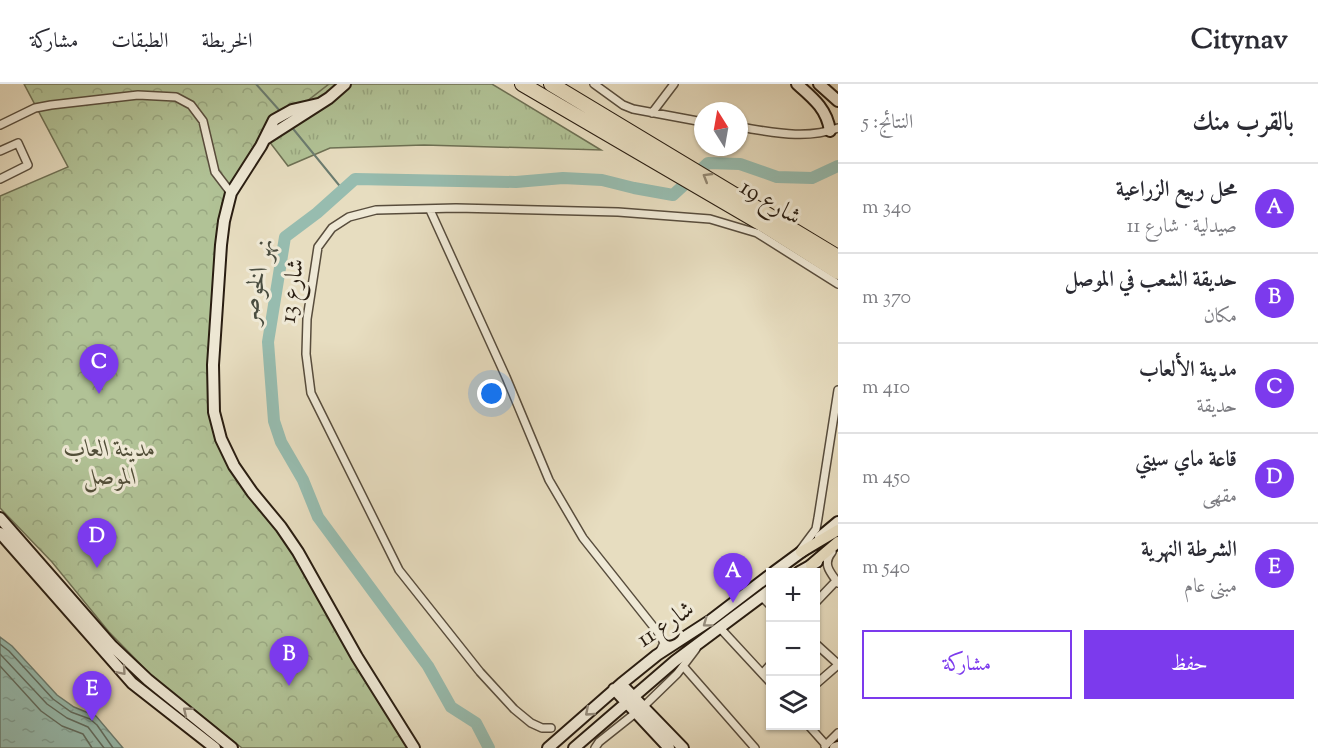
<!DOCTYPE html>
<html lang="ar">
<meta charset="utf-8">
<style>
:root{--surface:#fff;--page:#f7f7f7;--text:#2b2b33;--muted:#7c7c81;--line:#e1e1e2;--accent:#7c3aed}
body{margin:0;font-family:"Sorts Mill Goudy",Amiri,serif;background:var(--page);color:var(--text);direction:rtl}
.controls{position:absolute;right:18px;bottom:18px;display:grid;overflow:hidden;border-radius:0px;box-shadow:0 2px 4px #0004}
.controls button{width:54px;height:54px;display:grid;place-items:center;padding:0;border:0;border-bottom:2px solid var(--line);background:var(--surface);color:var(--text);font:30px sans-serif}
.compass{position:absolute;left:694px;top:18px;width:54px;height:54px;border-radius:50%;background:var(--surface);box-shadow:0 2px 4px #0004;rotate:349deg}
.you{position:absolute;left:492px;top:310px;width:21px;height:21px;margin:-15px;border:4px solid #fff;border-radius:50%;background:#1a73e8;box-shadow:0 0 0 9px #1a73e833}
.badge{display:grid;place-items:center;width:39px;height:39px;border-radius:50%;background:var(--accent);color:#fff;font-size:20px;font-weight:700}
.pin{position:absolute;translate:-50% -50px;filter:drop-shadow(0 2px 3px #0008)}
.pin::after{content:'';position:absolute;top:32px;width:21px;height:18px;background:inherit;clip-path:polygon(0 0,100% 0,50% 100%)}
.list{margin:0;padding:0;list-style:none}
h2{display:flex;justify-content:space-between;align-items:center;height:78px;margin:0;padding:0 24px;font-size:26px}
h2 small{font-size:20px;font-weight:400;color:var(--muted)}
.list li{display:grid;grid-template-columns:39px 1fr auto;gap:18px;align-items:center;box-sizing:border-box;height:90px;padding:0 24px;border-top:2px solid var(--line)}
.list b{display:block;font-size:22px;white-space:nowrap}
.list p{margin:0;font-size:20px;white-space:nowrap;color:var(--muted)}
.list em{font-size:20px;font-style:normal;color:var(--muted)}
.actions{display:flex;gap:12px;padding:18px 24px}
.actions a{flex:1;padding:14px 0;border:2px solid var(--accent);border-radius:0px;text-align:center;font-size:21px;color:var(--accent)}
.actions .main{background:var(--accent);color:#fff}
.icon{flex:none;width:33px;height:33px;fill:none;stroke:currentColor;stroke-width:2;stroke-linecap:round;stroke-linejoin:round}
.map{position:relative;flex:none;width:838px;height:664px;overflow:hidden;direction:ltr}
header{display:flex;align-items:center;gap:36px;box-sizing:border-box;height:84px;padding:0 30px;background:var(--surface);border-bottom:2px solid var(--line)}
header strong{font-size:28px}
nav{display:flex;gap:33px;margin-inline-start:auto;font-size:21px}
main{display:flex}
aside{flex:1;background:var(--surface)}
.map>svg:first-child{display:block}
.grass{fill:url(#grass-tufts);stroke:#6d7054;stroke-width:1.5}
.park{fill:url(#park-crowns);stroke:#6d7054;stroke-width:1.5}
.water{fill:url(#water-ripples);stroke:#6b7c70;stroke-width:1.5}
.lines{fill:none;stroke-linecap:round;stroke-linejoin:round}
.shore{stroke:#606c60;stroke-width:1.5}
.stream{stroke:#6b7c70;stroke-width:2}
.river{stroke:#97bcaf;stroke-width:12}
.street-casing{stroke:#584d3d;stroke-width:10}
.secondary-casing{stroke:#291d11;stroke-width:14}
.primary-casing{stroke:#291d11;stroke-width:14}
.highway-casing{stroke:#291d11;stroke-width:16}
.street{stroke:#efe9d6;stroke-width:7}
.secondary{stroke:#efe9d6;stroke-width:10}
.primary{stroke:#e7ddc0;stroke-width:10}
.highway{stroke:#e7ddc0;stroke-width:14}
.oneway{stroke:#928771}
.oneway2{stroke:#968d7d}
.labels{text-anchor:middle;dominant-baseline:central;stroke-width:6;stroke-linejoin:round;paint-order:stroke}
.street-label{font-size:24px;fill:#291d11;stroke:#efe9d6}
.park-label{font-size:24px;font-style:italic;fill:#524f39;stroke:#efe9d6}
.water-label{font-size:26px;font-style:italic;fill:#4a4d40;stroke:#efe9d6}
</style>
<header>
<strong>Citynav</strong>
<nav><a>الخريطة</a><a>الطبقات</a><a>مشاركة</a></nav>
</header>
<main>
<aside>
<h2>بالقرب منك<small>النتائج: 5</small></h2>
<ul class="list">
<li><span class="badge">A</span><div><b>محل ربيع الزراعية</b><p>صيدلية · شارع 11</p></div><em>340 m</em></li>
<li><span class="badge">B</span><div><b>حديقة الشعب في الموصل</b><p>مكان</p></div><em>370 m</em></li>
<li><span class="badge">C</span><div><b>مدينة الألعاب</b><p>حديقة</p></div><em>410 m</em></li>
<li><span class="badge">D</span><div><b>قاعة ماي سيتي</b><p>مقهى</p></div><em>450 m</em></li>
<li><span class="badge">E</span><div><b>الشرطة النهرية</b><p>مبنى عام</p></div><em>540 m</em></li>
</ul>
<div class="actions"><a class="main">حفظ</a><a>مشاركة</a></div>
</aside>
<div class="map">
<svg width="838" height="664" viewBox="0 0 838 664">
<defs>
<pattern id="grass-tufts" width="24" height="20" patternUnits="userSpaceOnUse" patternTransform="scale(1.5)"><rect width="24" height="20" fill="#b1c296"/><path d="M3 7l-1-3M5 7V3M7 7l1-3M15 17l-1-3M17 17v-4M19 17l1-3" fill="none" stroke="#98a680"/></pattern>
<pattern id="park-crowns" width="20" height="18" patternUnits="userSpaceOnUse" patternTransform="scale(1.5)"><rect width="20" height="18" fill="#b1c296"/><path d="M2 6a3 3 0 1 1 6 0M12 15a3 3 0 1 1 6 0" fill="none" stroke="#98a680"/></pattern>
<pattern id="water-ripples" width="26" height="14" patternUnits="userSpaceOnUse" patternTransform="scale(1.5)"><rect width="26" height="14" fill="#97bcaf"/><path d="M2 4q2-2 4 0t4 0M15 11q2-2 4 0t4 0" fill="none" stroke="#82a196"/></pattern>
</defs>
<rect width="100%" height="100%" fill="#e7ddc0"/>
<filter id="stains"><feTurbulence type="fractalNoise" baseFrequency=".00333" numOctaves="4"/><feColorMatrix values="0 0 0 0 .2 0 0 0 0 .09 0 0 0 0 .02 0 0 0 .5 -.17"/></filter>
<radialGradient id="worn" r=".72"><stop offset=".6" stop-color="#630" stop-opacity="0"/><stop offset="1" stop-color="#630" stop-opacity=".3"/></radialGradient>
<path class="grass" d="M 172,0 L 492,0 L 601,66 L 424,61 L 330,64 L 288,82 L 249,31 Z"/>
<path class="park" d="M 24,0 L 329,0 L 307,17 L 273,32 L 236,91 L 222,119 L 219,140 L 210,320 L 246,408 L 295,469 L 409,664 L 242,664 L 158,598 L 109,548 L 52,478 L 0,424 L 0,112 L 68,83 Z"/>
<path class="water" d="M 0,553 L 12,562 L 57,611 L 74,623 L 96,632 L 123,664 L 0,664 Z"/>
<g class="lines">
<path class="shore" d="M 0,560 L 9,567 L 53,615 L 71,628 L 90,635 L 97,641 L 113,664
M 0,570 L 47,620 L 67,634 L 88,643 L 104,664
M 0,582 L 41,627 L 62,642 L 83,650 L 92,664"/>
<path class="stream" d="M 256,0 L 280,27
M 290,41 L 343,106"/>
<path class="river" d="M 489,664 L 476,639 L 451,623 L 428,582 L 318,433 L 303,396 L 281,358 L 274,337 L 268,258 L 285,153 L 317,129 L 355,95 L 516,98 L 563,94 L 602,96 L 634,104 L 673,111 L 708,79 L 740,80 L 777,93 L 812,94 L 838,82"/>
<defs>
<path id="street" d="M 594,0 L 623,21 L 633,25 L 703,38
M 652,29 L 674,0
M 0,41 L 35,24 L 51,21 L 138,11 L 176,13 L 191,21 L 203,37 L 215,88 L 231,109
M 739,43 C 772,48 806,56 838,44
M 0,67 L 18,59 L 28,81 L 0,95
M 430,126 L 506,293 L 549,396 L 583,454 L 660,551 L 664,559 L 660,567
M 801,465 L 816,445 L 818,434 L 838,306
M 832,468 C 822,480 830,488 838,499
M 761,512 L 770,521
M 816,518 L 836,497
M 720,544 L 770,598
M 816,560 L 838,580
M 684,583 L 755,664
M 763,589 L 770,581
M 816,600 L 838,581
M 809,642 L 826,661
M 551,644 L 542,644 L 531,639 L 514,625 L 480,588 L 399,486 L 311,309 L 306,270 L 307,235 L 318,163 L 332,144 L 349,133 L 376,126 L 456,124 L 618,128 L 710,135 L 757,149 L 838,200
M 825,662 L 838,649
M 595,664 L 599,658 L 643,623 L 677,590 L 696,565"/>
<path id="secondary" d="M 797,0 C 813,14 827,25 830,47
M 819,0 L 838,17
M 318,20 L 292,26 L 274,36 L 261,62 L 231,109 L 224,137 L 221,161 L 213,281 L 214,328 L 221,355 L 234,382 L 252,408 L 281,443 L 298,468 L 357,573 L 414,664
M 265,55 L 329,14 L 345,0
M 0,434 L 112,562 L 148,596 L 232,664
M 0,449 L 132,599 L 215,664
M 820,453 L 838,438
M 774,488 L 808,463
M 799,488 L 817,478
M 621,600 L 683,664
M 614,605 L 669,664
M 548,664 L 621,600 L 657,571 L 711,536 L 770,491
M 574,664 L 675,577 L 770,506
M 835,664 L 838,663"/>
<path id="primary" d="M 801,468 L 838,446
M 811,481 L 838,458"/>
<path id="highway" d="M 522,0 L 767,143 L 838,188
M 551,0 L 838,173"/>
</defs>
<use href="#street" class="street-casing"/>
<use href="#secondary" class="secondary-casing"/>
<use href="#primary" class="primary-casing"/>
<use href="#highway" class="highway-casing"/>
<use href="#street" class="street"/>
<use href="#secondary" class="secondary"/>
<use href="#primary" class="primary"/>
<use href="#highway" class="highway"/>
</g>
<defs><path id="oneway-chevron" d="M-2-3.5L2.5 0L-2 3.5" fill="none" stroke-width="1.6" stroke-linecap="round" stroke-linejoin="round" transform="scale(1.5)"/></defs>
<use class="oneway" href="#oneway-chevron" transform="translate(707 93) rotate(-149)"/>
<g class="oneway2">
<use href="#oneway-chevron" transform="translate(707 539) rotate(144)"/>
<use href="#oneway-chevron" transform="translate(122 587) rotate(49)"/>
<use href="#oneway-chevron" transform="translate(187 627) rotate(-141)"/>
<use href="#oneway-chevron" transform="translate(589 628) rotate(139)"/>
</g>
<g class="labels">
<g class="street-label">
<text transform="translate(770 119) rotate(31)">شارع 19</text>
<text transform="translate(293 207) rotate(-82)">شارع 13</text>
<text transform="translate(666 541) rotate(-34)">شارع 11</text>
</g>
<g class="park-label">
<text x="110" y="366">مدينة العاب<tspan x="110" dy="28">الموصل</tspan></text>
</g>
<g class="water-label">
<text transform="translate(258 197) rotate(-78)">نهر الخوصر</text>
</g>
</g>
<rect width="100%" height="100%" filter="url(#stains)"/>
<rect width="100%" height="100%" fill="url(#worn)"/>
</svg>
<div class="controls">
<button>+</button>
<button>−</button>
<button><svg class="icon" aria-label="layers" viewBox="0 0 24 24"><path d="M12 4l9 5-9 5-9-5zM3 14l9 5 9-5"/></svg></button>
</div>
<svg class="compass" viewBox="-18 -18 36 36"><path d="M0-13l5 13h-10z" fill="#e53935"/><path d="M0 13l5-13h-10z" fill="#7c7c81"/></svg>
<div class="you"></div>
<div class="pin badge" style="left:733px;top:519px">A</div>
<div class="pin badge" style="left:289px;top:602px">B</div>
<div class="pin badge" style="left:99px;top:310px">C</div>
<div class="pin badge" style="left:97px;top:484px">D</div>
<div class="pin badge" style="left:92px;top:637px">E</div>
</div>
</main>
